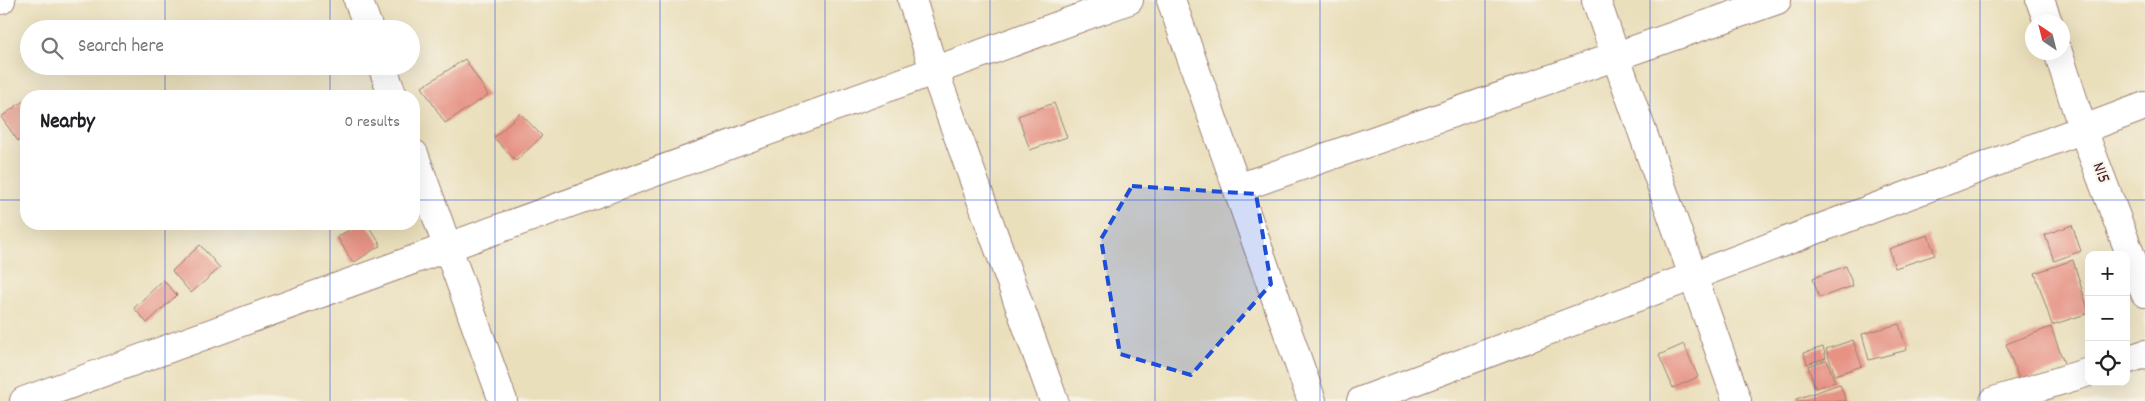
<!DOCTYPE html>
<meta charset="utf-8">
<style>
:root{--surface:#fff;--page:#f2f2f2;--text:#202124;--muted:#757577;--line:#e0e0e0}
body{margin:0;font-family:Dekko,sans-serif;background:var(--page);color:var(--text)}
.controls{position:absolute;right:15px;bottom:15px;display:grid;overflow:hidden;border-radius:10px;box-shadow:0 5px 20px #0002}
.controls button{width:45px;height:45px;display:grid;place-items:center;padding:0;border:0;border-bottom:1px solid var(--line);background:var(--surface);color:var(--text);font:25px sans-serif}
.compass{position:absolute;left:2025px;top:15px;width:45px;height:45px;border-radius:50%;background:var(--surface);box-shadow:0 5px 20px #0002;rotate:325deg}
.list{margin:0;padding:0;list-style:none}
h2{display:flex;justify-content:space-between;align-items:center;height:65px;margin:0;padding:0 20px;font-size:21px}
h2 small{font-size:16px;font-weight:400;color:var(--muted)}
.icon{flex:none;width:28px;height:28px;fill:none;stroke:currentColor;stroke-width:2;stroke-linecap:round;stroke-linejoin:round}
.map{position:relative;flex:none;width:2145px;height:401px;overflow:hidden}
.search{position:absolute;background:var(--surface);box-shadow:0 5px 20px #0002;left:20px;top:20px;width:400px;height:55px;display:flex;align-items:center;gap:12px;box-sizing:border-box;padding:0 18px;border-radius:28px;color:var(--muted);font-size:19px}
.panel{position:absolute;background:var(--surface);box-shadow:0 5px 20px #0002;left:20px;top:90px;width:400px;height:140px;border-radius:20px}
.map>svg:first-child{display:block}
.building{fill:#e69384}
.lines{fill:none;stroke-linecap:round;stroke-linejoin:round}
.minor-casing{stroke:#9a7f73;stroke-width:30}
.major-casing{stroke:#9a7f73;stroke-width:30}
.minor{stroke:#fff;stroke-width:28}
.major{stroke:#fff;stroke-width:28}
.marked{fill:#1d4ed8;fill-opacity:0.2;stroke:#1d4ed8;stroke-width:4;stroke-dasharray:10 6;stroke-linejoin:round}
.grid{fill:none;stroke:#1d4ed8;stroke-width:1;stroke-opacity:0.55}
.labels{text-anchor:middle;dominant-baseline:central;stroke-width:4;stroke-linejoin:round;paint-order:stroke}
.street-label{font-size:18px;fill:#4a1f2b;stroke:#f7f3e8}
</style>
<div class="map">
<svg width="2145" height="401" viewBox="0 0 2145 401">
<rect width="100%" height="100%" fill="#f7f3e8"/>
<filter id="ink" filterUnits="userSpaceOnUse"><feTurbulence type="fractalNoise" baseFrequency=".02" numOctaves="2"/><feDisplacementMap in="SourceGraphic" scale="10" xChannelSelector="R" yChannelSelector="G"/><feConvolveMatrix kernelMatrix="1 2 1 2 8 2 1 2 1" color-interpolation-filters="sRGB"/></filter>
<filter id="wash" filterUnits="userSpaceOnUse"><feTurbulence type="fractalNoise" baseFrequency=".0096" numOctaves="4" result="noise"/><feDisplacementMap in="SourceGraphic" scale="20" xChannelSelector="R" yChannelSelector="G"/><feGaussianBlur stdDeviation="1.12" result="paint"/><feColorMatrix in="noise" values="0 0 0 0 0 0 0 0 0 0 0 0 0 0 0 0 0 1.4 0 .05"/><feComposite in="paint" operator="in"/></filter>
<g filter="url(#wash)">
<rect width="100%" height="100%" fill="#eadfbb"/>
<g id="blocks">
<path class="building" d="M 465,59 L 488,95 L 445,123 L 422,87 Z
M 26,99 L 26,135 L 18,141 L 1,117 Z
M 1054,103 L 1067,137 L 1030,150 L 1018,116 Z
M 520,113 L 542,136 L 516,161 L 494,138 Z
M 359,224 L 367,224 L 381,245 L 353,263 L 337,237 Z
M 2072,225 L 2081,251 L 2054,261 L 2045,235 Z
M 1928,235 L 1935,255 L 1895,268 L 1889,249 Z
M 200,245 L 220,268 L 191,293 L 172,271 Z
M 2073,260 L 2089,313 L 2052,325 L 2035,273 Z
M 1846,266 L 1853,286 L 1819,298 L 1813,278 Z
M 163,280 L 177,295 L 147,323 L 134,308 Z
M 1899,324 L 1907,350 L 1869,360 L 1862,334 Z
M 2051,327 L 2065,366 L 2020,382 L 2006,344 Z
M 1853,340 L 1862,366 L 1835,375 L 1826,349 Z
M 1684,344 L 1698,377 L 1673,388 L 1659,355 Z
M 1823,347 L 1826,358 L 1807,364 L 1804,353 Z
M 1827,360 L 1835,382 L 1815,388 L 1808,366 Z
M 1840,384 L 1846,401 L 1797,401 L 1796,399 Z"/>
</g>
</g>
<g filter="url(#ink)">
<use href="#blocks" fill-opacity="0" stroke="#9a7f73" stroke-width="1"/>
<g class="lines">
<defs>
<path id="minor" d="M 0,0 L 1,0
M 358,0 L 369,29
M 912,0 L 934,70 L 1054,401
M 1171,0 L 1312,401
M 1596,0 L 1737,401
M 382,66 L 393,96
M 414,154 L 503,401
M 1238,188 L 1777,0
M 2126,360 L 2145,354
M 24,401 L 1129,0
M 1361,401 L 2145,106
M 1994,401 L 2089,372"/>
<path id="major" d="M 2040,0 L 2048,22
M 2058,52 L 2083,130 L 2145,293"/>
</defs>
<use href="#minor" class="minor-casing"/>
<use href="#major" class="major-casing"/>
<use href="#minor" class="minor"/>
<use href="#major" class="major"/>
</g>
</g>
<path class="marked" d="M 1132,186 L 1256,194 L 1271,284 L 1191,375 L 1120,354 L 1101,239 Z"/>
<path class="grid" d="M 165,0 L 165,29M 330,0 L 330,29M 495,0 L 495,401M 660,0 L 660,401M 825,0 L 825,401M 990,0 L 990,401M 1155,0 L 1155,401M 1320,0 L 1320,401M 1485,0 L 1485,401M 1650,0 L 1650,401M 1815,0 L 1815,401M 1980,0 L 1980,401M 165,66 L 165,96M 330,66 L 330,96M 0,200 L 26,200M 414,200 L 2145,200M 165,224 L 165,401M 330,224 L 330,401"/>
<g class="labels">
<g class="street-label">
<text transform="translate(2100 173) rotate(69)">N15</text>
</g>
</g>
</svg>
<div class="controls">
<button>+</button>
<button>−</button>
<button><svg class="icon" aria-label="locate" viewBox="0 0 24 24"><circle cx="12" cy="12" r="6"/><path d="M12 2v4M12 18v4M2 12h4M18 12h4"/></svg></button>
</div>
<svg class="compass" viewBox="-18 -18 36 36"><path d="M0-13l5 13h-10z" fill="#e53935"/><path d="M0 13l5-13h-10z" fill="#757577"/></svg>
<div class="search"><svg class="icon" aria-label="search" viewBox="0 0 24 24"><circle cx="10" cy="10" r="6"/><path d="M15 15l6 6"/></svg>Search here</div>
<section class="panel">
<h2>Nearby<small>0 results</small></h2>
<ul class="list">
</ul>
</section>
</div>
